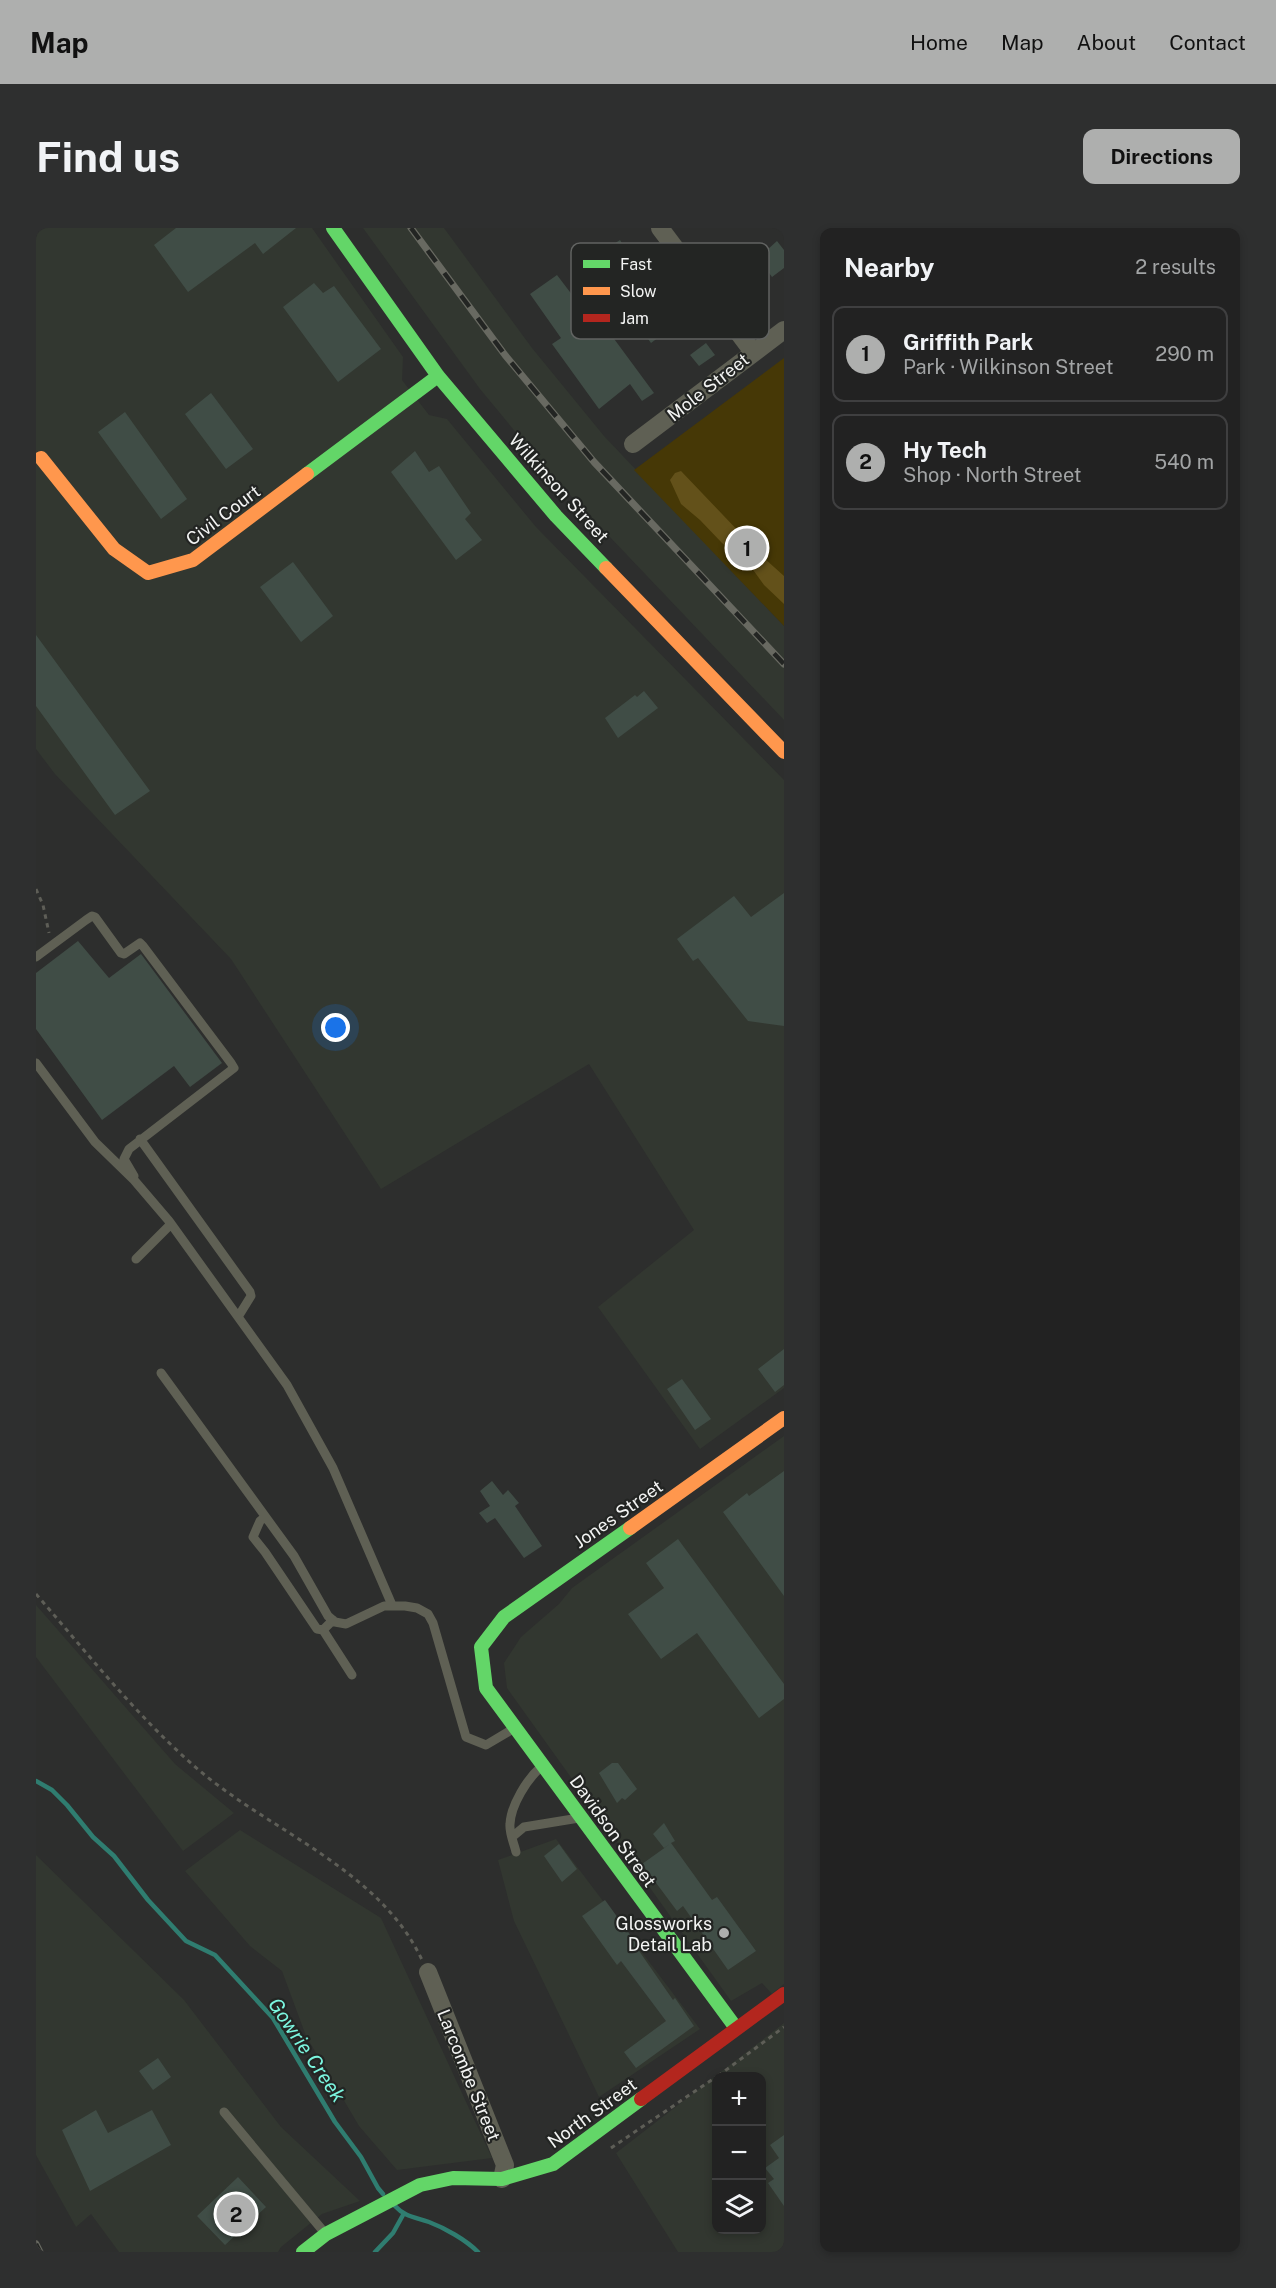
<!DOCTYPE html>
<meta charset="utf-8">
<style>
:root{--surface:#222;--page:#2e2f2f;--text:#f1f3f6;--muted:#a2a4a5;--line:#3f3f40;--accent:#aeafae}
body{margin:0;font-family:"Public Sans",sans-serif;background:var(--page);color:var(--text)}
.controls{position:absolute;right:18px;bottom:18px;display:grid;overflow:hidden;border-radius:12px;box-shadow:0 3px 9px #0003}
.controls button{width:54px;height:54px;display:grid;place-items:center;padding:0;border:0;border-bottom:2px solid var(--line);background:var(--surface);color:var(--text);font:30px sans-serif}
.you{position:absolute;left:300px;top:800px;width:21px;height:21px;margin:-15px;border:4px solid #fff;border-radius:50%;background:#1a73e8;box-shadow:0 0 0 9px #1a73e833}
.badge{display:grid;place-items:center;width:39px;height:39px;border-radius:50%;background:var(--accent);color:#111;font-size:20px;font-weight:700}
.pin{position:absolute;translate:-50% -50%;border:3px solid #fff;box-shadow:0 2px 6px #0006}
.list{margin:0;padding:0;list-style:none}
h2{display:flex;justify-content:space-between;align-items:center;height:78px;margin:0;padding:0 24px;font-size:26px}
h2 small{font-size:20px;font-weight:400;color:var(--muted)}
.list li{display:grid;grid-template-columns:39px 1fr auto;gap:18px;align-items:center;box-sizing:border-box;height:96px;margin:0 12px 12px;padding:0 12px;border:2px solid var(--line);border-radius:12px}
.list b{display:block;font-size:22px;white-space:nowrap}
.list p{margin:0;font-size:20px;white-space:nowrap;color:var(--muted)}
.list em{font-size:20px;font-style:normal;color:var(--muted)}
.icon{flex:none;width:33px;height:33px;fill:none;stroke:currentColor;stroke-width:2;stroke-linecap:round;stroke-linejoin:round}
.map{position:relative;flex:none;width:748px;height:2024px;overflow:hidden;border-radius:12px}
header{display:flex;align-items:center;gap:36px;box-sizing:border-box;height:84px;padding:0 30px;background:var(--accent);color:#111}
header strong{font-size:28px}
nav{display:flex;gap:33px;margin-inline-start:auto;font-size:21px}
.intro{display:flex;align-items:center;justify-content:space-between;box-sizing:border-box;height:144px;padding:0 36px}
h1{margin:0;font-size:42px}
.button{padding:15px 27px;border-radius:12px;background:var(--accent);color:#111;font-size:21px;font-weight:700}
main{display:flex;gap:36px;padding:0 36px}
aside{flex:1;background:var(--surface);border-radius:12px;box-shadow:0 3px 9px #0003}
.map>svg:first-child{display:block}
.built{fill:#323730;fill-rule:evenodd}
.green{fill:#463806}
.forest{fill:#63511a}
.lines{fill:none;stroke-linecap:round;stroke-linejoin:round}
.stream{stroke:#2f7d70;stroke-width:4.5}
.building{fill:#404d46}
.path{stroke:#5e5e57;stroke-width:3;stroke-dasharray:4.5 4.5;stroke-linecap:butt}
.lane{stroke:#5f6054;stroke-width:9}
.street{stroke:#5f6054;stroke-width:18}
.fast{stroke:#63d668;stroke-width:14}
.slow{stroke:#ff974d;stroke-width:14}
.jam{stroke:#b3261e;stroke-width:14}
.rail-casing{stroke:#686961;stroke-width:7}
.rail{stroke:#232523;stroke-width:4.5;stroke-dasharray:14;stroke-linecap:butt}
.poi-dot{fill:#aeafae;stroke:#232523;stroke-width:2}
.labels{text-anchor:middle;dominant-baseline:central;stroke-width:4.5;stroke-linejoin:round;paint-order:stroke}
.street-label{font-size:18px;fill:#f3f4f3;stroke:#232523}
.poi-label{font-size:18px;fill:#f3f4f3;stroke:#232523;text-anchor:end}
.water-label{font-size:20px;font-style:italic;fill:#7bf5df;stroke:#232523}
.key{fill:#232523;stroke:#616361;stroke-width:1.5}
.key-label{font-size:16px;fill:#f3f4f3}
</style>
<header>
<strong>Map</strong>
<nav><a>Home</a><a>Map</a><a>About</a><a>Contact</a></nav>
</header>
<div class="intro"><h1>Find us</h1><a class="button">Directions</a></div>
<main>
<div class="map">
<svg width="748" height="2024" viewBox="0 0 748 2024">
<rect width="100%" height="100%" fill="#2d2e2d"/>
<path class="built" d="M 0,0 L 276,0 L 367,129 L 366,152 L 393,187 L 411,191 L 500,299 L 748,552 L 748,1160 L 664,1221 L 562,1079 L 658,1002 L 553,836 L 345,961 L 195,731 L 19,546 L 0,521 Z
M 327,0 L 408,0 L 496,120 L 568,208 L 748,398 L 748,492 L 515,247 L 444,161 Z
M 748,1208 L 748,1756 L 736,1766 L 726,1755 L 695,1773 L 471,1460 L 468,1435 L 485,1409 L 523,1376 L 536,1360 Z
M 0,1377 L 139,1536 L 198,1585 L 147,1623 L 0,1429 Z
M 204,1602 L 345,1690 L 456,1930 L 361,1942 L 323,1898 L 270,1808 L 246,1743 L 214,1718 L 149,1643 Z
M 520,1611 L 664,1801 L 563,1869 L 478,1693 L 462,1632 Z
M 0,1627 L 148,1772 L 245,1899 L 324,1973 L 286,1986 L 245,2019 L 242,2024 L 83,2024 L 55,1986 L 40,1999 L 0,1927 Z
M 748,1795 L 748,2024 L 642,2024 L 580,1925 ZM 680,1848 L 726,1848 L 726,2002 L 680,2002 Z"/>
<path class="green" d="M 748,130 L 748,398 L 598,242 Z"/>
<path class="forest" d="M 645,243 L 728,330 L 748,348 L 748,376 L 728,357 L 715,339 L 686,315 L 664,292 L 645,276 L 634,252 L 639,245 Z"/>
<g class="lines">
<path class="stream" d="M 0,1553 L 16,1562 L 31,1577 L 57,1609 L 78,1628 L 112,1672 L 150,1713 L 179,1727 L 237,1790 L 299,1894 L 325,1929 L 342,1960 L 347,1966
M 359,1978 C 369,1989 379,1989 393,1994 C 409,2000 430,2012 442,2024
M 339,2024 L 357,2005 L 367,1987"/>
</g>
<path class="building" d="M 140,0 L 260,0 L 227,26 L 219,15 L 152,64 L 118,17 Z
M 584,12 L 607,48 L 618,39 L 628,53 L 618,60 L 643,94 L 615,115 L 573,58 L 569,61 L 562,54 L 550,34 Z
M 741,13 L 748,22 L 748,40 L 736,49 L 722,30 Z
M 521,47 L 537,68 L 541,65 L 557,86 L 559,85 L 618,165 L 606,173 L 594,156 L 563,181 L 516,116 L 525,110 L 494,66 Z
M 278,55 L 287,65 L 298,58 L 345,121 L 302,154 L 247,79 Z
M 670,115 L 679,127 L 663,138 L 654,127 Z
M 175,165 L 217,221 L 190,241 L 149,186 Z
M 89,184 L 151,271 L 125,291 L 62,204 Z
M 379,223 L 393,244 L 403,238 L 435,285 L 429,291 L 446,312 L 420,332 L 355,244 Z
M 257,334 L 297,388 L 265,414 L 224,359 Z
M 0,407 L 114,563 L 79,587 L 0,478 Z
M 608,463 L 622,480 L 582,510 L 569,490 L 599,467 L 601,469 Z
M 748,665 L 748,798 L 712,793 L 662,730 L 657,733 L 641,711 L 698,668 L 715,689 Z
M 42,713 L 73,750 L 105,726 L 186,835 L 154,859 L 138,838 L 66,892 L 0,801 L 0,745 Z
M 748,1121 L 748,1157 L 739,1164 L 722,1141 Z
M 646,1151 L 675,1191 L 659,1202 L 631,1161 Z
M 748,1243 L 748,1368 L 687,1284 L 711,1265 L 713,1268 Z
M 456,1253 L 467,1267 L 472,1262 L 483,1275 L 479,1278 L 506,1318 L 488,1330 L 459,1290 L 451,1295 L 443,1285 L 454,1278 L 444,1263 Z
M 642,1311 L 748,1456 L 748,1471 L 723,1490 L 661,1405 L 625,1431 L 592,1386 L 628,1360 L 610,1335 Z
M 576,1535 L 582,1535 L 601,1561 L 589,1572 L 586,1570 L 581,1575 L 563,1545 Z
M 628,1595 L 639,1613 L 635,1615 L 676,1672 L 681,1669 L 720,1723 L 692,1742 L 647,1678 L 641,1683 L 606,1636 L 634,1616 L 628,1620 L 617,1606 Z
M 523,1616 L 541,1641 L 526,1654 L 508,1628 Z
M 569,1672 L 603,1719 L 601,1720 L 637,1772 L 639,1770 L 658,1798 L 600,1840 L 588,1824 L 630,1793 L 585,1733 L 581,1737 L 546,1688 Z
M 122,1830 L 135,1849 L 117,1862 L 103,1843 Z
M 60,1882 L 72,1905 L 116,1882 L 135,1917 L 54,1963 L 26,1902 Z
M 748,1907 L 748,1978 L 732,1955 L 738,1951 L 729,1940 L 743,1930 L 734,1917 Z
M 202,1949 L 230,1979 L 189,2017 L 161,1988 Z"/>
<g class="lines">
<path class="path" d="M 0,661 L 7,677 L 13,705
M 0,1366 C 52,1426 103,1491 164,1543 C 236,1604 344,1642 386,1732
M 682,1848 L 748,1799
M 575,1920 L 680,1849"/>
<path class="lane" d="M 0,729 L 50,692 L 56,688 L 59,689 L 85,725 L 88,726 L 104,715 L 107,718 L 195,835 L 198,840 L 93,921 L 88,931 L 98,948
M 0,835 L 59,914 L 98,952 L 133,993 L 251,1157 L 297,1240 L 356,1377
M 104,911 L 214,1064 L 215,1068 L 202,1089
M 100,1031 L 135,996
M 125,1145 L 258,1328 L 292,1388 L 299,1394 L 310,1396 L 348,1378 L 369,1378 L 381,1380 L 392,1386 L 397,1395 L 430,1509 L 450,1517 L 477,1501
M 229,1289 L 224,1293 L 217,1309 L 229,1324 L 281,1401 L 287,1402 L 297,1392
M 287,1402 L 316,1447
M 476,1609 L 488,1599 L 543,1590
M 480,1624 C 478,1615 473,1605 474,1596 C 475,1577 491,1551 505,1539
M 188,1884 L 288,2004"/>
<path class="street" d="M 624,0 L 717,124
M 597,216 L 748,102
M 392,1744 L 469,1937 L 466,1951"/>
<path class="fast" d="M 297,0 L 402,148 L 520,288 L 570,340
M 271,246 L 402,148
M 594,1300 L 468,1389 L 445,1419 L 450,1460 L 700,1800
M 267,2024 L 290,2006 L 384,1957 L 417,1950 L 466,1951 L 517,1936 L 605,1871"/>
<path class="slow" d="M 5,230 L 78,321 L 112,345 L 157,332 L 271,246
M 570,340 L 748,524
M 594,1300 L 748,1190"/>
<path class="jam" d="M 605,1871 L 748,1766"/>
<defs>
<path id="rail" d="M 375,0 L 469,127 L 558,234 L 748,436
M 0,2016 L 4,2024"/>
</defs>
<use href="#rail" class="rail-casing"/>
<use href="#rail" class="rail"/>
</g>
<circle class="poi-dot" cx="688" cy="1705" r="6"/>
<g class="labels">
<g class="street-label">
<text transform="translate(672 159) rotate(-38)">Mole Street</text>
<text transform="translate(523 260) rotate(48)">Wilkinson Street</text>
<text transform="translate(187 287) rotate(-37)">Civil Court</text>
<text transform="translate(582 1286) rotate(-35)">Jones Street</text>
<text transform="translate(577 1603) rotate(54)">Davidson Street</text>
<text transform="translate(433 1847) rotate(68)">Larcombe Street</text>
<text transform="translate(556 1885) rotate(-36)">North Street</text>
</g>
<g class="poi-label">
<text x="676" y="1695">Glossworks<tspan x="676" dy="21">Detail Lab</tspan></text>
</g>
<g class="water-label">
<text transform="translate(271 1822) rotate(56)">Gowrie Creek</text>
</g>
</g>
<rect x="535" y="15" width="198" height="96" rx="9" class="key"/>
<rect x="547" y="32" width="27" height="8" fill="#63d668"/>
<rect x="547" y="59" width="27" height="8" fill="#ff974d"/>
<rect x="547" y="86" width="27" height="8" fill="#b3261e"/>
<g class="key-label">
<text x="584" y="42">Fast</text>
<text x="584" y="69">Slow</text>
<text x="584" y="96">Jam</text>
</g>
</svg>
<div class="controls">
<button>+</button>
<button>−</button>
<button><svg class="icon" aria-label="layers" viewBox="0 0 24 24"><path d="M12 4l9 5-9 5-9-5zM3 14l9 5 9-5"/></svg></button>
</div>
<div class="you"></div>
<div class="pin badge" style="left:711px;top:320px">1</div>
<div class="pin badge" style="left:200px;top:1986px">2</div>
</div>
<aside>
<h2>Nearby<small>2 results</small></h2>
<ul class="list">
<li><span class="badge">1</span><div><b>Griffith Park</b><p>Park · Wilkinson Street</p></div><em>290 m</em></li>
<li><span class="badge">2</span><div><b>Hy Tech</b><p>Shop · North Street</p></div><em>540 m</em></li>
</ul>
</aside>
</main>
